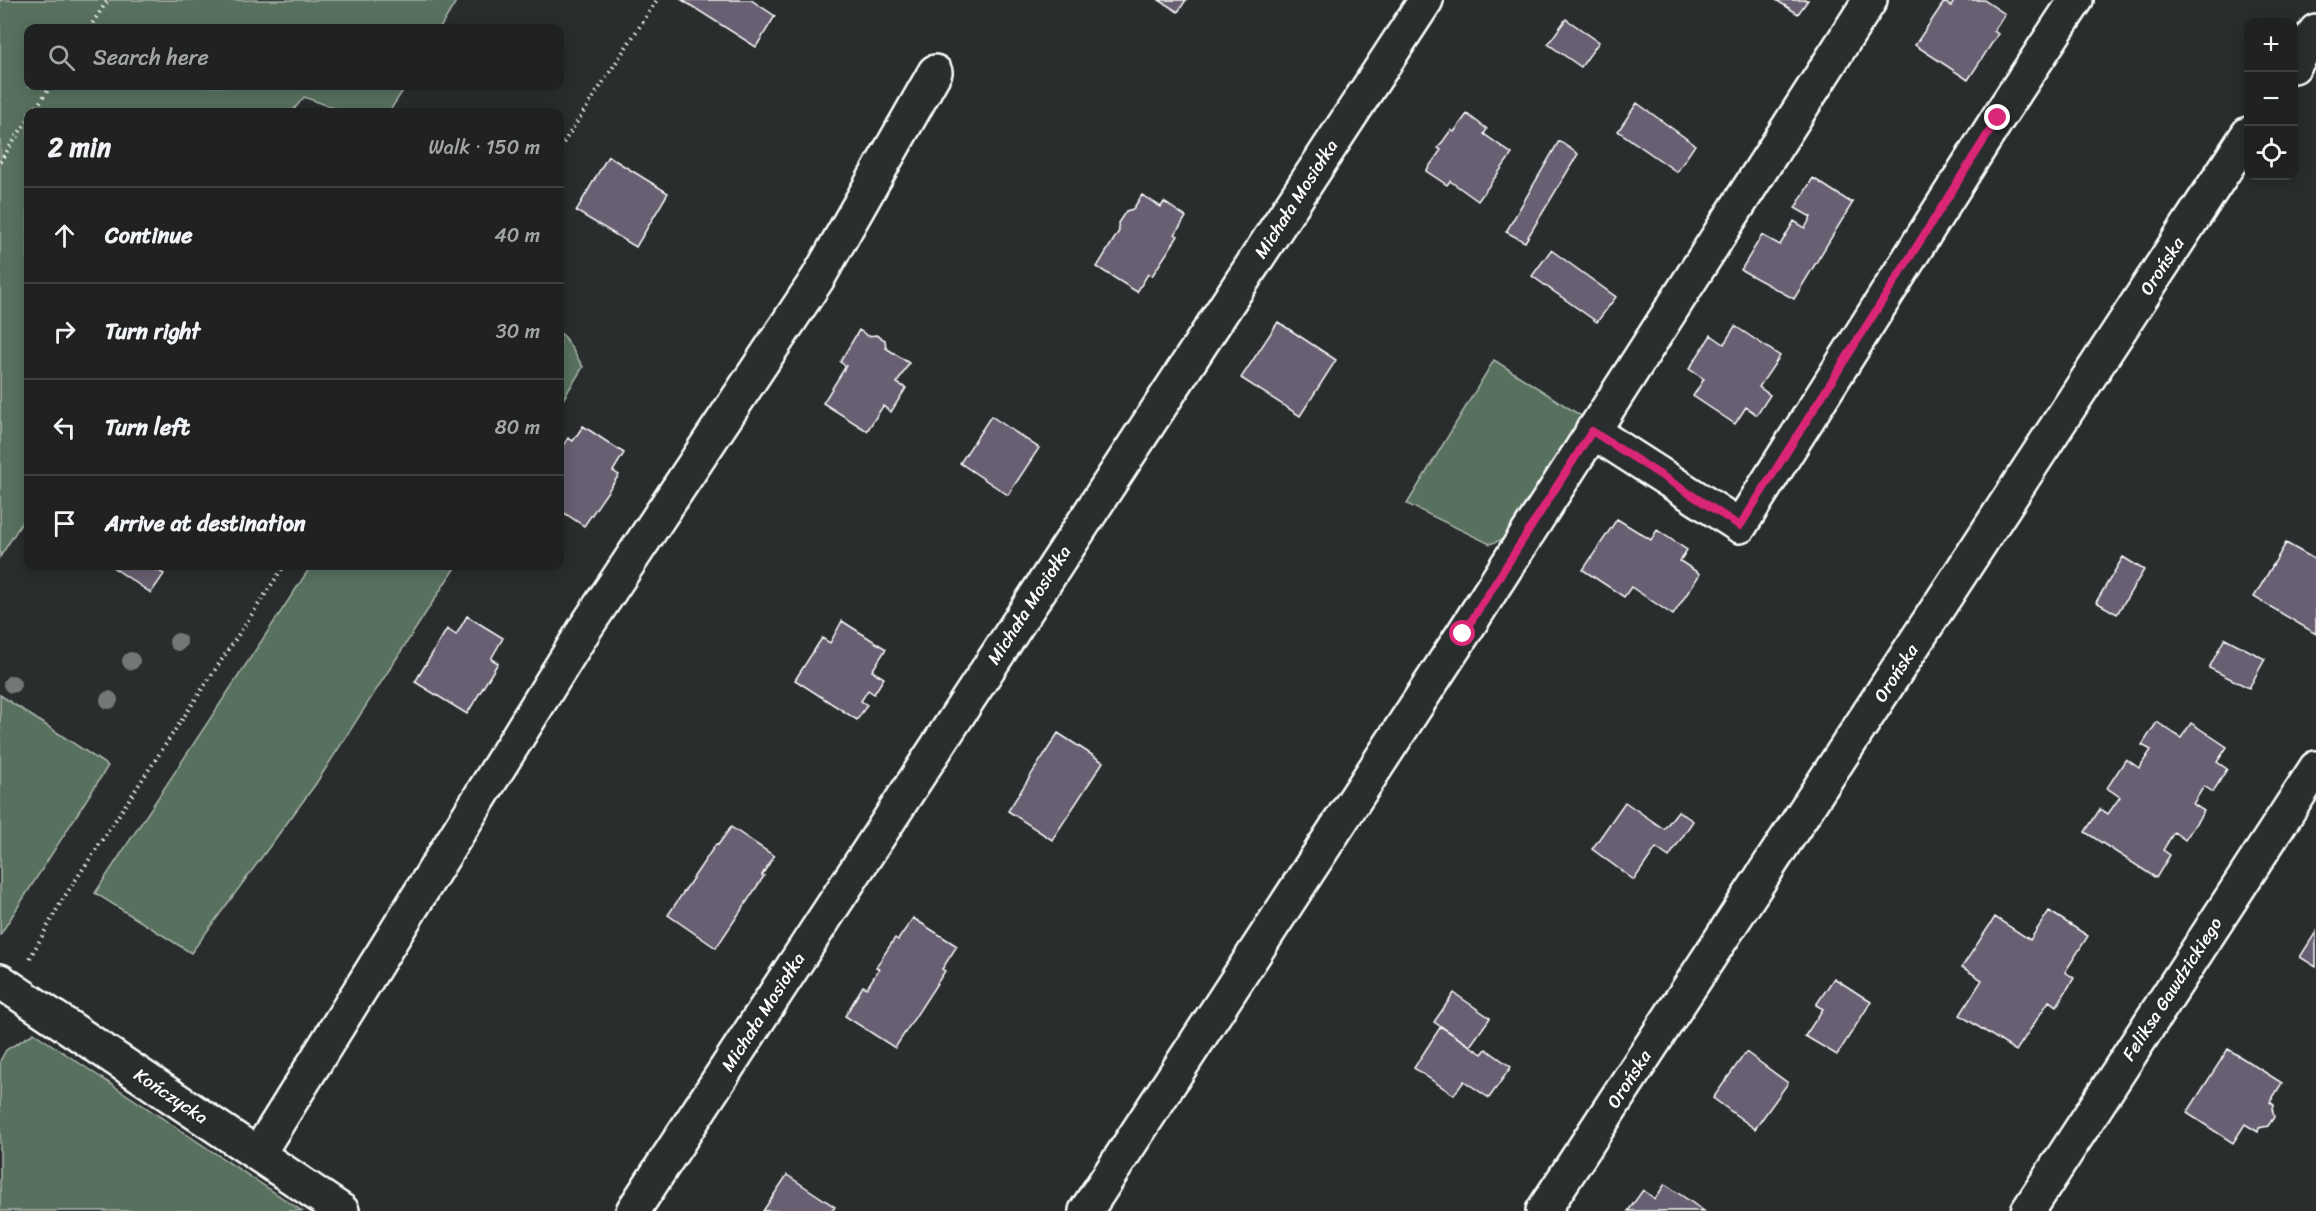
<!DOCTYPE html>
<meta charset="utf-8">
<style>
:root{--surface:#202222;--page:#2d2f2f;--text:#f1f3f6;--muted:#a2a4a5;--line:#3d3f40}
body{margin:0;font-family:Sriracha,sans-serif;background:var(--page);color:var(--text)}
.controls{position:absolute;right:18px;top:18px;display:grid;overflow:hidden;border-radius:12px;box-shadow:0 3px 15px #0003}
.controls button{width:54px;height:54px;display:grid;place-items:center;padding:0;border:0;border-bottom:2px solid var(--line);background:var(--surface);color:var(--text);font:30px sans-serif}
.stop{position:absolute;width:18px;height:18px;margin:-14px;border:4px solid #db2777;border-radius:50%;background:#fff}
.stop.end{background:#db2777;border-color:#fff;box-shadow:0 2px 6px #0008}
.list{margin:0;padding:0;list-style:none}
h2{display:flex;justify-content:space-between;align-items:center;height:78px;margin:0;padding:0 24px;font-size:26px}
h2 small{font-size:20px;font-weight:400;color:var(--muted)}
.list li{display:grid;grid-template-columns:39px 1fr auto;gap:18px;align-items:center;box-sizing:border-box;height:96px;padding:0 24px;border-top:2px solid var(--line)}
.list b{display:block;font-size:22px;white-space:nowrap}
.list em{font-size:20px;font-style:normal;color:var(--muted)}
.icon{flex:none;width:33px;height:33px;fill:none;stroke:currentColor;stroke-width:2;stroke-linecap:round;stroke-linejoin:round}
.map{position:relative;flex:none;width:2316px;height:1211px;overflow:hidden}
.search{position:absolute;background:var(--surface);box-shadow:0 3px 15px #0003;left:24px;top:24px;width:540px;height:66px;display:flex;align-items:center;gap:15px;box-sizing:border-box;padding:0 21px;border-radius:12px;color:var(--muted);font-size:22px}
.panel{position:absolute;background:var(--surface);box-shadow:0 3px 15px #0003;left:24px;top:108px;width:540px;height:462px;border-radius:12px}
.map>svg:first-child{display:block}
.green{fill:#58715e;stroke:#acb8ae;stroke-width:1.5}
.building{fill:#686172;stroke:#fff;stroke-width:1.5}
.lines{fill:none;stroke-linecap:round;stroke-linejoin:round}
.minor-casing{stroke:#fff;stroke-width:38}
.path{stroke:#fff;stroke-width:4;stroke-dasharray:1.5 4.5;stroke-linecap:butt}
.minor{stroke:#2a2d2e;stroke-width:33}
.tree{fill:#727974}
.route{stroke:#db2777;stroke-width:8}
.labels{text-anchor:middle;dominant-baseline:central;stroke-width:5;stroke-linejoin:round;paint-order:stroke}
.street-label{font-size:18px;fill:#fff;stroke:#2a2d2e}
</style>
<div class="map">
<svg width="2316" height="1211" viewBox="0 0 2316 1211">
<rect width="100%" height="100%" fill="#2a2d2e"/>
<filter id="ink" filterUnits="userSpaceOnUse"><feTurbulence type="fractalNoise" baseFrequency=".0167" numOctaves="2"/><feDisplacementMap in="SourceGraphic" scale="12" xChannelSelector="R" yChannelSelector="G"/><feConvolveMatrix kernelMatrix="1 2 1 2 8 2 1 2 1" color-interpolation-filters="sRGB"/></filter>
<g filter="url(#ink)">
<path class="green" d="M 0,0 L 457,0 L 440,28 L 28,28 L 28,86 L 406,86 L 389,112 L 345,112 L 304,97 L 292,112 L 28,112 L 28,513 L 0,557 Z
M 560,333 L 565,337 L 583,367 L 560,404 Z
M 1494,360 L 1586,419 L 1507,538 L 1490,544 L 1407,504 Z
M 311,566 L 456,566 L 315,785 L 191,953 L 95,893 Z
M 0,695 L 108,766 L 0,935 Z
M 34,1033 L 302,1211 L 0,1211 L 0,1061 L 6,1050 Z"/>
<path class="building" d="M 682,0 L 751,0 L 775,16 L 756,47 Z
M 1159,0 L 1186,0 L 1178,12 Z
M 1776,0 L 1808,0 L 1798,14 Z
M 1955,0 L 1984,0 L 2005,14 L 1994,31 L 1998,34 L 1968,80 L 1915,45 L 1944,2 L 1951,6 Z
M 1566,19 L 1599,42 L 1581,67 L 1548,44 Z
M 1637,103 L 1695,145 L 1677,172 L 1618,131 Z
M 1467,114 L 1487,129 L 1484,134 L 1512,154 L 1478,201 L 1450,181 L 1447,185 L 1426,171 L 1441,150 L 1438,148 L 1451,130 L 1454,132 Z
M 1559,141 L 1578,154 L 1525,242 L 1506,232 Z
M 608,156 L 668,193 L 636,247 L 576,211 Z
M 1813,178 L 1850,202 L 1853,202 L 1794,299 L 1741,270 L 1762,235 L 1780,245 L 1794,221 L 1805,228 L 1811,217 L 1795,208 Z
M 1142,195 L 1161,207 L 1164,202 L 1186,217 L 1175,234 L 1178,236 L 1152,276 L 1148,274 L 1137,292 L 1097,267 L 1119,231 L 1118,223 L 1126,211 L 1133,209 Z
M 1551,250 L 1616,297 L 1597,322 L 1532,276 Z
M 1278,322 L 1336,360 L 1300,416 L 1241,378 Z
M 1735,326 L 1780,356 L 1759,387 L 1770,395 L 1757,415 L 1746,407 L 1735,424 L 1693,396 L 1704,379 L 1689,369 L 1711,335 L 1724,344 Z
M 859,330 L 868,336 L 876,335 L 885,340 L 886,348 L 909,363 L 897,383 L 906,388 L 891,412 L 883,406 L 867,431 L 823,403 L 846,366 L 840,362 Z
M 991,416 L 1039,448 L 1008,495 L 960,463 Z
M 583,426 L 624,453 L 613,471 L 619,475 L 584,526 L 560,510 L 560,451 L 568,438 L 573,441 Z
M 1617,519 L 1651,540 L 1657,530 L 1687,550 L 1680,561 L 1700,574 L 1673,615 L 1631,587 L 1624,597 L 1583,570 Z
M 2286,543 L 2316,560 L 2316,634 L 2254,597 Z
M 2123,557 L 2144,570 L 2117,614 L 2096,602 Z
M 111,566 L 160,566 L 157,570 L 164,574 L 151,593 Z
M 467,616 L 503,638 L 491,659 L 498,663 L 467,714 L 415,682 L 447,629 L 456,635 Z
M 842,621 L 886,649 L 872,671 L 884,678 L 874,694 L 868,690 L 861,701 L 867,705 L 857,720 L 795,680 L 822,638 L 830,643 Z
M 2225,638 L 2265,659 L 2249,688 L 2209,668 Z
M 2157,722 L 2181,738 L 2191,723 L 2227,747 L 2217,762 L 2227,769 L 2213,792 L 2204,786 L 2193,804 L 2204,811 L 2185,840 L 2174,832 L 2163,850 L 2170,855 L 2156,878 L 2085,832 L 2100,809 L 2108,814 L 2120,797 L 2107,788 L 2126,759 L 2139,768 L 2151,750 L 2142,745 Z
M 1058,733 L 1103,762 L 1052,840 L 1008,811 Z
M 1625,802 L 1664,829 L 1678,811 L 1693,821 L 1669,857 L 1656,848 L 1634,880 L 1592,849 Z
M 731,827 L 774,856 L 762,875 L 764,876 L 716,948 L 668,915 L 716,844 L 718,845 Z
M 2049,911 L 2088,936 L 2065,972 L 2074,978 L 2057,1006 L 2049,1001 L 2016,1051 L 1960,1015 L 1982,980 L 1962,967 L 1995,917 L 2030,940 Z
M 913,918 L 957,946 L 942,969 L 945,971 L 895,1048 L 845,1016 L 863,986 L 867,988 L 879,969 L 876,967 L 895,938 L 898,940 Z
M 2316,932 L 2316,967 L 2300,957 Z
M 1834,978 L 1871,1002 L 1837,1055 L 1805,1036 L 1823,1009 L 1816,1005 Z
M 1454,993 L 1490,1018 L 1470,1046 L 1434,1022 Z
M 1441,1026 L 1482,1054 L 1486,1049 L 1511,1067 L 1489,1098 L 1464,1081 L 1454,1095 L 1414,1068 Z
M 2228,1049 L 2282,1083 L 2270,1102 L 2274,1105 L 2272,1108 L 2274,1117 L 2268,1126 L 2259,1128 L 2258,1132 L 2245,1124 L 2233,1143 L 2187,1113 Z
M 1746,1052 L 1788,1083 L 1755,1129 L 1713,1098 Z
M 787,1175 L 835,1207 L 832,1211 L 763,1211 Z
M 1665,1184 L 1704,1211 L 1628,1211 L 1643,1190 L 1655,1199 Z"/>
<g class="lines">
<defs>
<path id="minor" d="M 2294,66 L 2316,31
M 1592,431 L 1740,526 L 1998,118 L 2076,0
M 0,981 L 342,1211
M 258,1154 L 586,627 L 818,278 L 935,72
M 633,1211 L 1426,0
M 1086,1211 L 1463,634 L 1870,0
M 1543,1211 L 2248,134
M 2028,1211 L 2316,768"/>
</defs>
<use href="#minor" class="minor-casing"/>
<path class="path" d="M 89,28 L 108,0
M 33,112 L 51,86
M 560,148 L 657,0
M 0,162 L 28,119
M 30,958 L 61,902 L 284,566"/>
<use href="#minor" class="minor"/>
</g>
<g class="tree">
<circle cx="178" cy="642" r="9"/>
<circle cx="131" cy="661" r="9"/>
<circle cx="12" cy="684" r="9"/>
<circle cx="109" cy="700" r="9"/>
</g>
</g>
<g class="lines" filter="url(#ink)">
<path class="route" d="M 1463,634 L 1592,431 L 1740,526 L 1998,118"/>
</g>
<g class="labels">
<g class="street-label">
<text transform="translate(1296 199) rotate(-57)">Michała Mosiołka</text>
<text transform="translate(2162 266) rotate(-57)">Orońska</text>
<text transform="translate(1029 605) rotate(-57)">Michała Mosiołka</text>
<text transform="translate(1896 673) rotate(-57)">Orońska</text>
<text transform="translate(2172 989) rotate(-57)">Feliksa Gawdzickiego</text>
<text transform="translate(763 1012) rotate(-57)">Michała Mosiołka</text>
<text transform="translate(1629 1079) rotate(-57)">Orońska</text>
<text transform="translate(171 1096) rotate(34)">Kończycka</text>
</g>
</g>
</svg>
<div class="controls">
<button>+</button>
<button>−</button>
<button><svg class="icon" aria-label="locate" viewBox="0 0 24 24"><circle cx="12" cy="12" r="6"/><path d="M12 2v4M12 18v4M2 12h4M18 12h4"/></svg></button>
</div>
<div class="stop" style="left:1463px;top:634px"></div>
<div class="stop end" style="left:1998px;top:118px"></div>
<div class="search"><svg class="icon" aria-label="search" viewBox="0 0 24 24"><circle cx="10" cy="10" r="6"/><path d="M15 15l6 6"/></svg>Search here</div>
<section class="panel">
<h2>2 min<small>Walk · 150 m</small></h2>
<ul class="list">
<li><svg class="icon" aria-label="ahead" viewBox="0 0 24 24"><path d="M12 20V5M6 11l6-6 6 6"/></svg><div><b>Continue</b></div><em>40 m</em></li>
<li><svg class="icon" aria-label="right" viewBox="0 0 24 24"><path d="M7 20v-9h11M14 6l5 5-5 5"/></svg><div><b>Turn right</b></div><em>30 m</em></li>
<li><svg class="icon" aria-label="left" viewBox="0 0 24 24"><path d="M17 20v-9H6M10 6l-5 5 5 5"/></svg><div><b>Turn left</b></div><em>80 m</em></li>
<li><svg class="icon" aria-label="arrive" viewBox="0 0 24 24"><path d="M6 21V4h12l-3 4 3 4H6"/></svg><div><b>Arrive at destination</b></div></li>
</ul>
</section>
</div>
